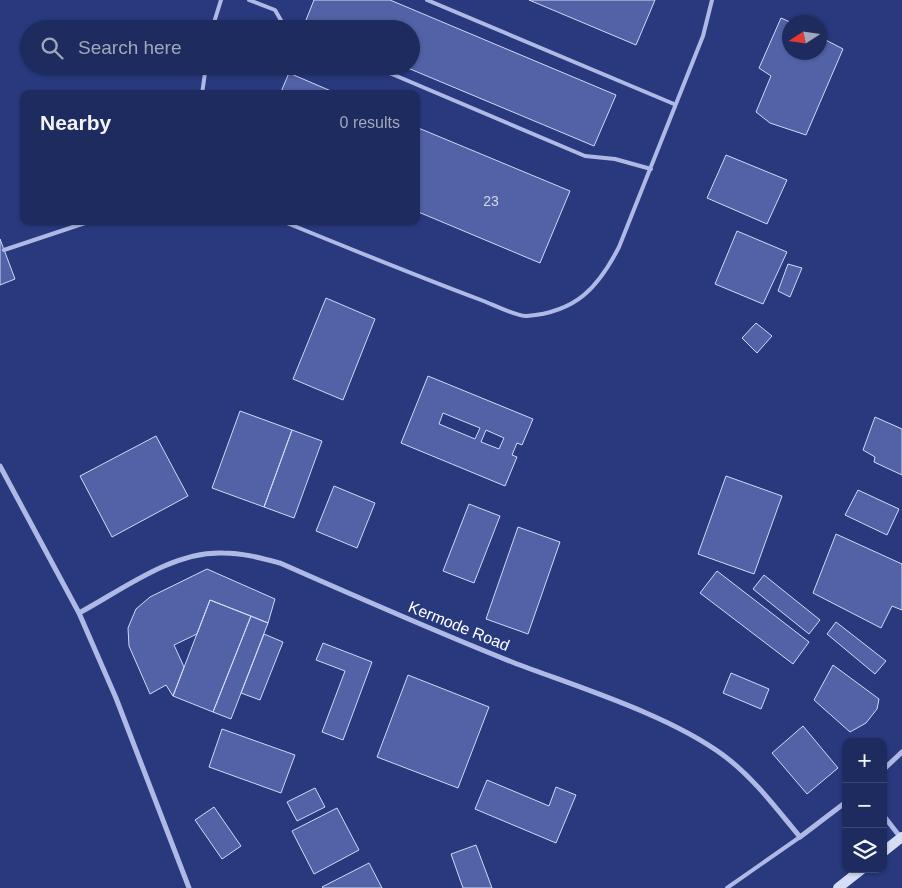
<!DOCTYPE html>
<meta charset="utf-8">
<style>
:root{--surface:#1e2b5e;--page:#2b3767;--text:#f1f3f6;--muted:#a1a7bc;--line:#3c4773}
body{margin:0;font-family:Arial,sans-serif;background:var(--page);color:var(--text)}
.controls{position:absolute;right:15px;bottom:15px;display:grid;overflow:hidden;border-radius:10px;box-shadow:0 1px 4px #0004}
.controls button{width:45px;height:45px;display:grid;place-items:center;padding:0;border:0;border-bottom:1px solid var(--line);background:var(--surface);color:var(--text);font:25px sans-serif}
.compass{position:absolute;left:782px;top:15px;width:45px;height:45px;border-radius:50%;background:var(--surface);box-shadow:0 1px 4px #0004;rotate:258deg}
.list{margin:0;padding:0;list-style:none}
h2{display:flex;justify-content:space-between;align-items:center;height:65px;margin:0;padding:0 20px;font-size:21px}
h2 small{font-size:16px;font-weight:400;color:var(--muted)}
.icon{flex:none;width:28px;height:28px;fill:none;stroke:currentColor;stroke-width:2;stroke-linecap:round;stroke-linejoin:round}
.map{position:relative;flex:none;width:902px;height:888px;overflow:hidden}
.search{position:absolute;background:var(--surface);box-shadow:0 1px 4px #0004;left:20px;top:20px;width:400px;height:55px;display:flex;align-items:center;gap:12px;box-sizing:border-box;padding:0 18px;border-radius:28px;color:var(--muted);font-size:19px}
.panel{position:absolute;background:var(--surface);box-shadow:0 1px 4px #0004;left:20px;top:90px;width:400px;height:135px;border-radius:10px}
.map>svg:first-child{display:block}
.building{fill:#5162a6;stroke:#d1d9f4;fill-rule:evenodd}
.lines{fill:none;stroke-linecap:round;stroke-linejoin:round}
.lane{stroke:#aebae5;stroke-width:4}
.street{stroke:#aebae5;stroke-width:5}
.secondary{stroke:#d7ddf5;stroke-width:10}
.labels{text-anchor:middle;dominant-baseline:central;stroke-width:4;stroke-linejoin:round;paint-order:stroke}
.number-label{font-size:14px;fill:#d4d8e9}
.street-label{font-size:16px;fill:#fff;stroke:#28397e}
</style>
<div class="map">
<svg width="902" height="888" viewBox="0 0 902 888">
<rect width="100%" height="100%" fill="#28397e"/>
<path class="building" d="M 314,0 L 390,0 L 616,95 L 594,146 L 403,66 L 411,66 L 411,29 L 314,29 L 304,25 Z
M 529,0 L 655,0 L 636,45 Z
M 781,18 L 790,22 L 790,52 L 820,52 L 820,37 L 843,49 L 806,135 L 770,123 L 756,112 L 771,76 L 759,68 Z
M 289,73 L 338,94 L 280,94 Z
M 416,127 L 570,191 L 540,263 L 416,211 Z
M 726,155 L 787,180 L 767,224 L 707,198 Z
M 737,231 L 787,252 L 763,304 L 715,284 Z
M 0,239 L 15,279 L 0,285 Z
M 788,264 L 802,268 L 790,297 L 778,291 Z
M 326,298 L 375,319 L 343,400 L 293,379 Z
M 756,323 L 772,336 L 757,353 L 742,338 Z
M 428,376 L 533,419 L 522,445 L 517,443 L 512,455 L 517,457 L 505,486 L 401,443 ZM 443,413 L 480,428 L 475,439 L 439,424 ZM 486,430 L 504,438 L 499,449 L 481,442 Z
M 240,411 L 292,430 L 264,507 L 212,488 Z
M 875,417 L 902,429 L 902,475 L 874,462 L 875,457 L 863,450 Z
M 292,430 L 322,441 L 294,518 L 264,507 Z
M 156,436 L 188,496 L 112,537 L 80,476 Z
M 726,476 L 782,496 L 754,574 L 698,554 Z
M 334,486 L 375,503 L 357,548 L 316,531 Z
M 858,490 L 899,509 L 887,535 L 845,515 Z
M 469,504 L 500,516 L 474,583 L 443,571 Z
M 518,527 L 560,542 L 528,634 L 486,619 Z
M 836,534 L 902,564 L 902,610 L 892,606 L 881,628 L 813,593 Z
M 207,569 L 275,599 L 268,623 L 210,600 L 197,634 L 174,645 L 184,667 L 173,696 L 166,685 L 150,694 L 129,646 L 128,628 L 136,609 L 150,597 Z
M 717,571 L 809,642 L 793,664 L 700,593 Z
M 764,575 L 820,620 L 809,634 L 753,589 Z
M 210,600 L 251,616 L 213,712 L 173,696 Z
M 251,616 L 268,623 L 231,719 L 213,712 Z
M 836,622 L 886,661 L 875,674 L 827,634 Z
M 264,634 L 283,642 L 260,700 L 241,693 Z
M 323,643 L 372,662 L 343,740 L 322,732 L 345,671 L 316,660 Z
M 833,665 L 879,699 L 877,709 L 866,723 L 850,732 L 814,700 Z
M 731,673 L 769,689 L 761,709 L 723,693 Z
M 408,675 L 489,707 L 458,788 L 377,757 Z
M 803,726 L 838,768 L 807,794 L 772,753 Z
M 222,729 L 295,755 L 281,793 L 209,767 Z
M 487,780 L 549,806 L 556,787 L 576,795 L 556,843 L 475,809 Z
M 315,788 L 325,807 L 297,821 L 287,802 Z
M 214,807 L 241,846 L 222,859 L 195,820 Z
M 337,808 L 359,850 L 314,874 L 292,831 Z
M 476,845 L 492,888 L 463,888 L 451,854 Z
M 369,863 L 382,888 L 323,888 L 322,887 Z"/>
<g class="lines">
<path class="lane" d="M 249,0 L 275,10 L 286,29
M 427,0 L 674,104
M 212,29 L 221,0
M 373,66 L 585,156 L 615,159 L 651,169
M 202,94 L 206,66
M 282,221 C 348,248 414,275 481,300 C 492,304 517,317 527,316 C 576,312 598,288 619,247 L 703,36 L 712,0
M 4,250 L 91,221
M 727,888 L 800,837"/>
<path class="street" d="M 0,466 L 79,613 L 116,698 L 189,888
M 79,613 C 122,590 172,551 223,553 C 243,553 261,558 280,563 C 357,597 434,631 512,662 C 577,687 667,714 723,755 C 753,777 776,808 800,837 L 846,802
M 883,770 L 902,752
M 883,815 L 901,838"/>
<path class="secondary" d="M 883,852 L 902,837
M 838,888 L 862,869"/>
</g>
<g class="labels">
<g class="number-label">
<text x="491" y="201">23</text>
</g>
<g class="street-label">
<text transform="translate(459 626) rotate(22)">Kermode Road</text>
</g>
</g>
</svg>
<div class="controls">
<button>+</button>
<button>−</button>
<button><svg class="icon" aria-label="layers" viewBox="0 0 24 24"><path d="M12 4l9 5-9 5-9-5zM3 14l9 5 9-5"/></svg></button>
</div>
<svg class="compass" viewBox="-18 -18 36 36"><path d="M0-13l5 13h-10z" fill="#e53935"/><path d="M0 13l5-13h-10z" fill="#a1a7bc"/></svg>
<div class="search"><svg class="icon" aria-label="search" viewBox="0 0 24 24"><circle cx="10" cy="10" r="6"/><path d="M15 15l6 6"/></svg>Search here</div>
<section class="panel">
<h2>Nearby<small>0 results</small></h2>
<ul class="list">
</ul>
</section>
</div>
